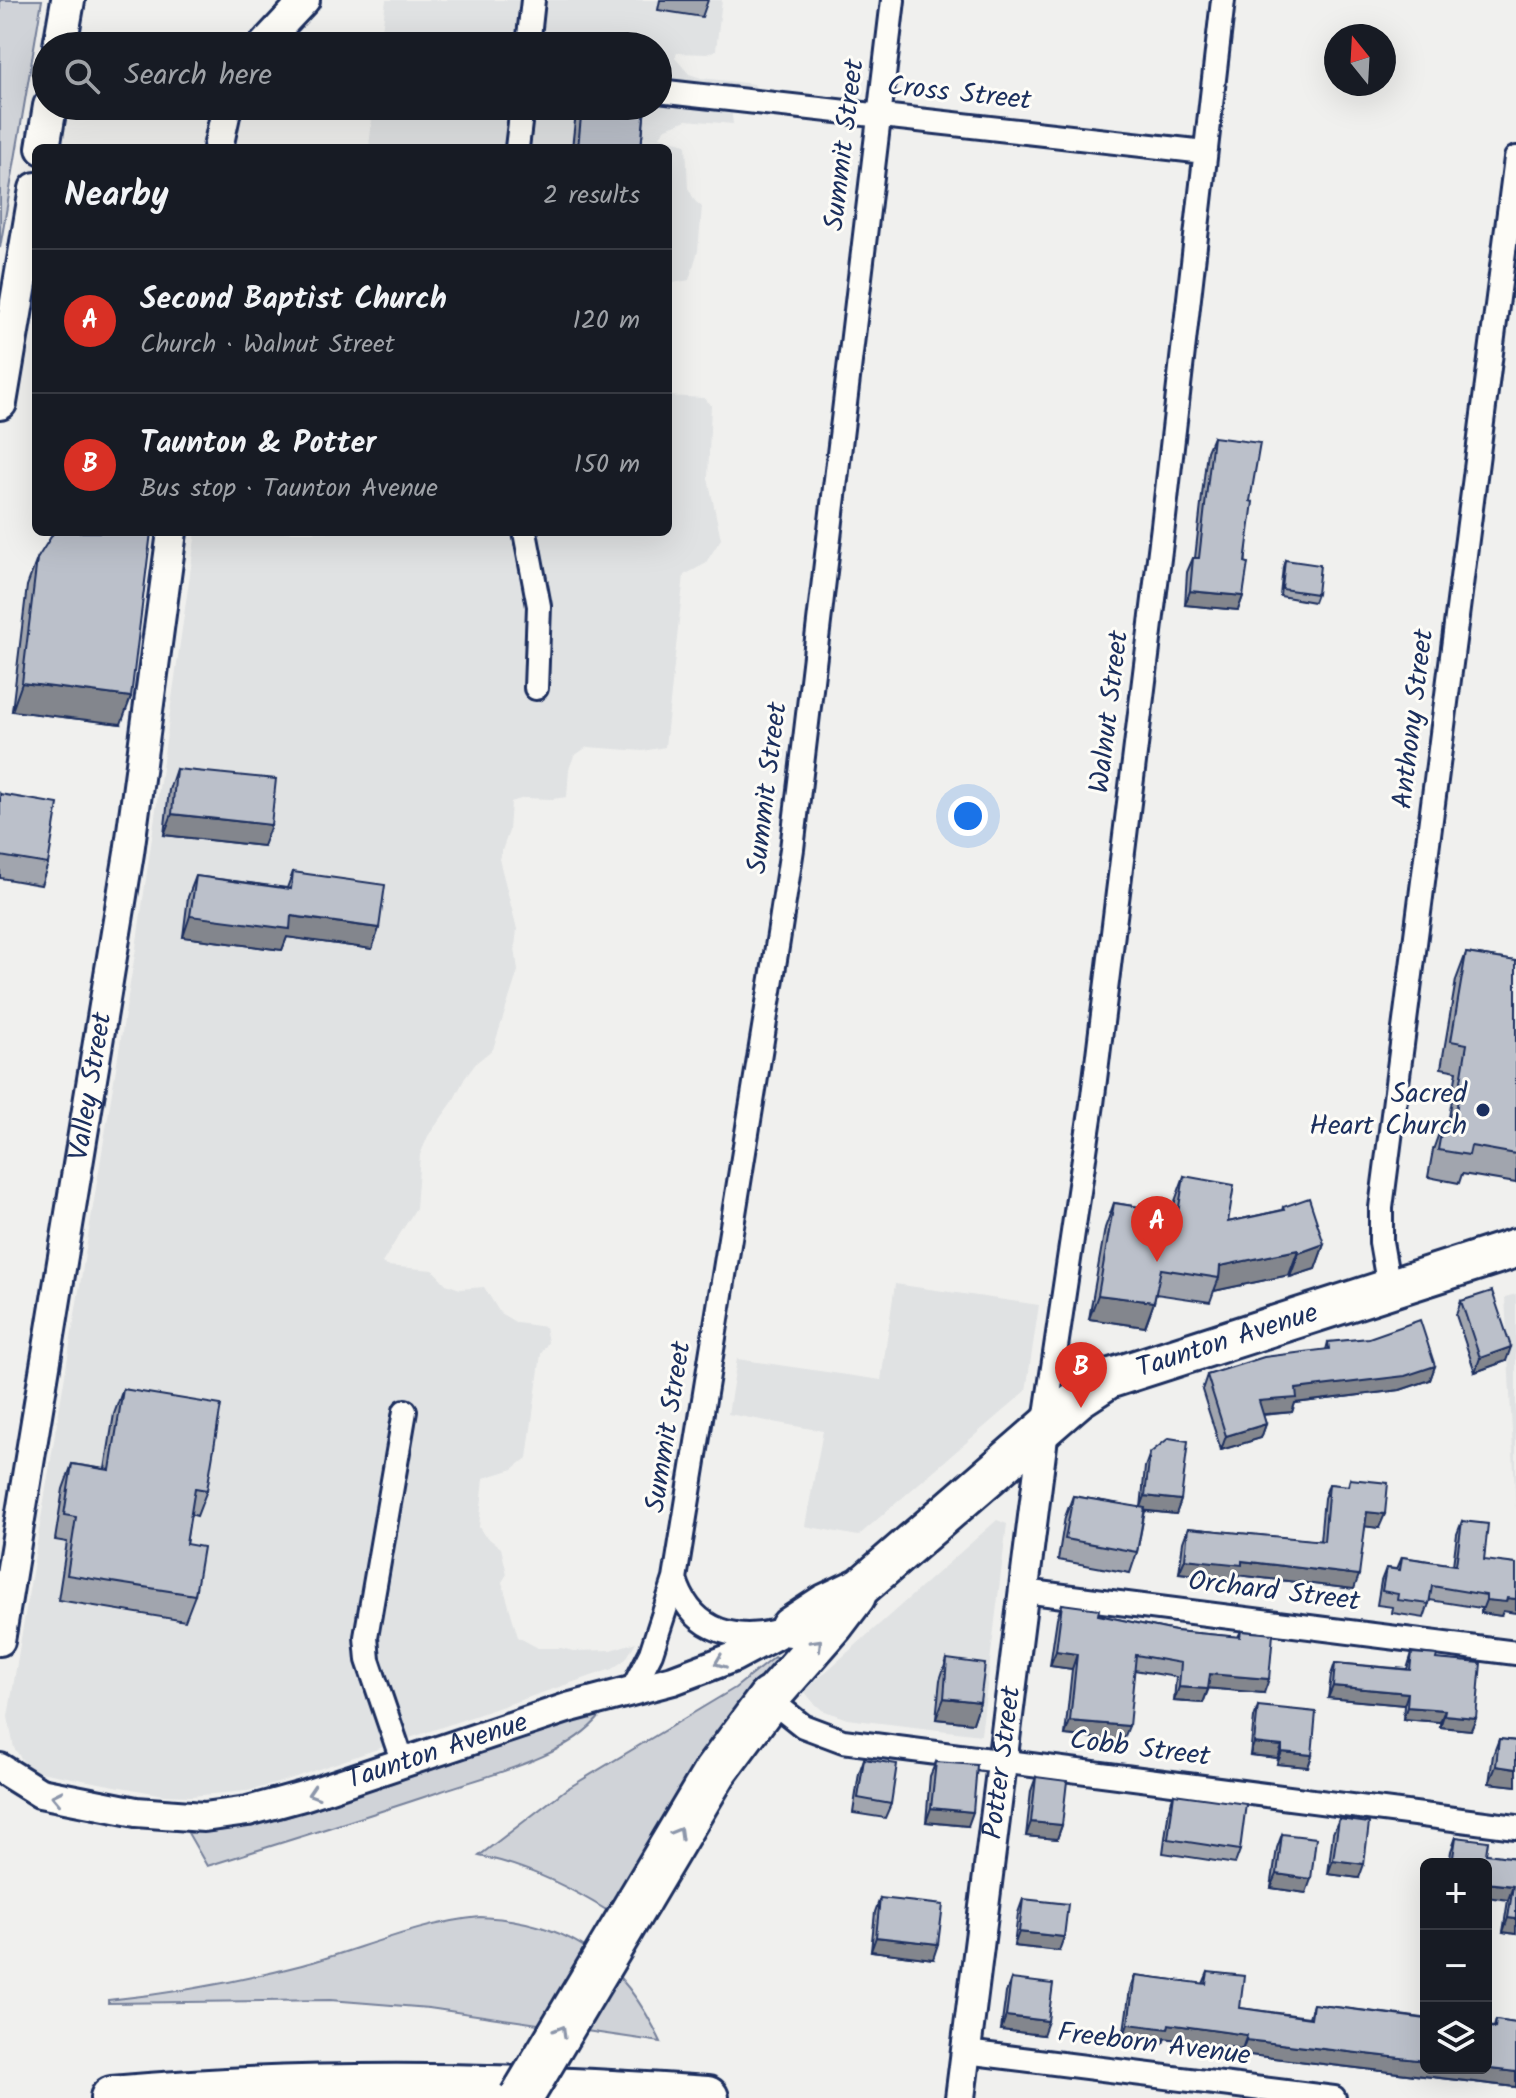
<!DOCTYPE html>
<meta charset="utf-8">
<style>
:root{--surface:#171b24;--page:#20242c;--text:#f1f3f6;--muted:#9ea1a6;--line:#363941;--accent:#d93025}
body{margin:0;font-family:Kalam,sans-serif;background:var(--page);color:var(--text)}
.controls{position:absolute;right:24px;bottom:24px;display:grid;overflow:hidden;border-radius:12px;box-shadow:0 8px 32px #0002}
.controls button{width:72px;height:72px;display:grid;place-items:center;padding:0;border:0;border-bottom:2px solid var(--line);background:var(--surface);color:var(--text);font:40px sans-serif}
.compass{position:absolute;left:1324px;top:24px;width:72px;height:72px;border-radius:50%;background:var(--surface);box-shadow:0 8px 32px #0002;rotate:342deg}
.you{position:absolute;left:968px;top:816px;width:28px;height:28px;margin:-20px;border:6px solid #fff;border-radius:50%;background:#1a73e8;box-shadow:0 0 0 12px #1a73e833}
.badge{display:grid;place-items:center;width:52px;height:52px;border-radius:50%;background:var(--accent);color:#fff;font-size:26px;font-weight:700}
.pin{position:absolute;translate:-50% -66px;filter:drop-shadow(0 2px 4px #0008)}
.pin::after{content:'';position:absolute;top:42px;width:28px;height:24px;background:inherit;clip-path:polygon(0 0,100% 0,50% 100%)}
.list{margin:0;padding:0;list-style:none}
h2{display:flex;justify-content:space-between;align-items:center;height:104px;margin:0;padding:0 32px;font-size:34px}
h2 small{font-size:26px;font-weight:400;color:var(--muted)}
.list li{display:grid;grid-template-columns:52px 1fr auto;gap:24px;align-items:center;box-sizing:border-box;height:144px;padding:0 32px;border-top:2px solid var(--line)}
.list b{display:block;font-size:30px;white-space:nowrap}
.list p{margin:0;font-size:26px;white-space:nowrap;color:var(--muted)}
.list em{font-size:26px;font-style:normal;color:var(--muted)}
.icon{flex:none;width:44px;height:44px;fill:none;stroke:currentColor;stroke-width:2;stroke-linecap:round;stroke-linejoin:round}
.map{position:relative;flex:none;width:1516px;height:2098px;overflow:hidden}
.search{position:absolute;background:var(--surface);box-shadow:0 8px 32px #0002;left:32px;top:32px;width:640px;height:88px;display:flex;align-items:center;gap:20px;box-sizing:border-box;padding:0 28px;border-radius:44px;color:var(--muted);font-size:30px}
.panel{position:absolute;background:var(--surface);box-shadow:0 8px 32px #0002;left:32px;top:144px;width:640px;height:392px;border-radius:12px}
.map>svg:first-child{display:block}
.built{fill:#e0e2e3}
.green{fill:#d0d3d8;stroke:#76819b;stroke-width:2}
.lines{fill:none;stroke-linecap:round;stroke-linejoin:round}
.minor-casing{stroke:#1b2f5e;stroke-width:28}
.tertiary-casing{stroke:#1b2f5e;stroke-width:34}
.secondary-casing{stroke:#1b2f5e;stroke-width:38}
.trunk-casing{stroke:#1b2f5e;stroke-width:44}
.motorway-casing{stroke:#1b2f5e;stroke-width:48}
.minor{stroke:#fdfcf7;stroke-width:22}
.tertiary{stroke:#fdfcf7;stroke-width:28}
.secondary{stroke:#fdfcf7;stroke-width:32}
.trunk{stroke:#fdfcf7;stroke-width:38}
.motorway{stroke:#fdfcf7;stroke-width:42}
.motorway-bridge-casing{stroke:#1b2f5e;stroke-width:48;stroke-linecap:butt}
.motorway-bridge{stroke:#fdfcf7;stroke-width:42}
.wall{fill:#a1a5ae;stroke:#1b2f5e;stroke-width:2}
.shaded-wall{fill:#83868d;stroke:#1b2f5e;stroke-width:2}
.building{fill:#bbc0ca;stroke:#1b2f5e;stroke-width:2}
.oneway{stroke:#8c96aa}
.poi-dot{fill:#1b2f5e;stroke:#fdfcf7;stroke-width:3}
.labels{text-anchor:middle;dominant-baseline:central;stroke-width:6;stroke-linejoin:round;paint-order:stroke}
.street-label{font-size:28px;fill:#1b2f5e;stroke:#fdfcf7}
.poi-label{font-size:28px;fill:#1b2f5e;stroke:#fdfcf7;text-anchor:end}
</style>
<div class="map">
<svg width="1516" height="2098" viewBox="0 0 1516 2098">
<rect width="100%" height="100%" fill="#f0f0ee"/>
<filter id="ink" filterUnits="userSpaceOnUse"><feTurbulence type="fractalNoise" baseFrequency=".0125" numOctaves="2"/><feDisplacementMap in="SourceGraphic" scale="16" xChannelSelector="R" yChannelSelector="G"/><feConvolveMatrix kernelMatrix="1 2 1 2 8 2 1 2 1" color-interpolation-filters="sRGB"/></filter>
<g filter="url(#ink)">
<path class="built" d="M 386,0 L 722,0 L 716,50 L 707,54 L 677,53 L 675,58 L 689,74 L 701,78 L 754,84 L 756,89 L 745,103 L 731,107 L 733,124 L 686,120 L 664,129 L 660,137 L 686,144 L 688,188 L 695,201 L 702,207 L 698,251 L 689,280 L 668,284 L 668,148 L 369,148 L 373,106 L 658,106 L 658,46 L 380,46 Z
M 668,396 L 704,398 L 711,405 L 708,478 L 721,539 L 705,564 L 684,575 L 665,747 L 643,751 L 587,747 L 574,756 L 569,769 L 567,797 L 552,799 L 524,798 L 511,802 L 509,831 L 499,859 L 517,929 L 515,947 L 518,971 L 493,1049 L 477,1062 L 465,1078 L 452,1103 L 428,1136 L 420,1155 L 416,1208 L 382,1263 L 387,1266 L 433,1270 L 446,1284 L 460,1289 L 484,1287 L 500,1313 L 517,1323 L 545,1327 L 548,1342 L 541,1354 L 527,1458 L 513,1469 L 484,1478 L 479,1527 L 484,1535 L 501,1548 L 507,1574 L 502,1582 L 518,1637 L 538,1648 L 561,1648 L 573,1651 L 611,1650 L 636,1642 L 626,1659 L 612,1669 L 275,1784 L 247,1791 L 191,1796 L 164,1795 L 29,1770 L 14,1748 L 8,1717 L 136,948 L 196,532 L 668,532 Z
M 895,1284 L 1039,1305 L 1026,1391 L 858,1536 L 805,1526 L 823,1431 L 728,1414 L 737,1359 L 881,1380 Z
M 1516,1294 L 1516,1510 L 1505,1297 Z
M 997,1520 L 1007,1524 L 981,1735 L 847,1719 L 822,1710 L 813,1702 L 804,1691 Z"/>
<path class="green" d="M 0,0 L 42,0 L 0,248 Z
M 774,1657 L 778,1661 L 608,1911 C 568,1886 526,1865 479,1856 L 565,1790 L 735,1688 Z
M 598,1712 L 601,1715 C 565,1759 491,1774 439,1792 C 362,1818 284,1842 207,1866 L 188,1833 L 218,1831 L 284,1818 Z
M 480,1917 C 570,1921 623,1961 661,2042 L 429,2008 L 330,2000 L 108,2003 L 108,2000 C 174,1993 238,1982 302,1965 C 361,1949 418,1923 480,1917 Z"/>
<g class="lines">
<defs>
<path id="minor" d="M 528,46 L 533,0
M 658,91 L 1205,152
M 517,148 L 522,106
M 525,532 L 539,606 L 536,688
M 1389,1288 L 1381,1242 L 1381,1208 L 1516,158
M 1044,1428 L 1092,1104 L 1163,526 L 1223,0
M 675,1579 C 689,1626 727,1642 773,1632
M 1024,1591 L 1516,1653
M 631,1692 L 651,1653 L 675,1579 L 778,941 L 792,849 L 893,0
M 769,1699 L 803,1726 L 843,1741 L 1516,1827
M 403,1763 L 368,1660 L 366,1637 L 405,1411
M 966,2052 L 1334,2098"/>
<g id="tertiary">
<path d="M 262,46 L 305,0"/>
<path d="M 218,148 L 227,106"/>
<path id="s1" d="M 0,1641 L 129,853 L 172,532"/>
<path id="s2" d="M 0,1768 L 40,1793 L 136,1812 L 204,1817 L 248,1811 L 303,1796 L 567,1708 L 673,1680 L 734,1657 L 790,1627"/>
<path id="s3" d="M 960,2098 L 1044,1429"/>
</g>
<path id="secondary" d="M 60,46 L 68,0
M 43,148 L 50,106
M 0,403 L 36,189"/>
<g id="trunk">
<path id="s4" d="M 790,1627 L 825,1604 L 861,1587 L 1079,1398 L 1108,1379 L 1516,1248"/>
<path d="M 769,1699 L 834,1625 L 856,1596"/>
</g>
<path id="motorway" d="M 639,1900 L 715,1772 L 769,1699
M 112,2098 C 311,2080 509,2083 707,2098"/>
</defs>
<use href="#minor" class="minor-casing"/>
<use href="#tertiary" class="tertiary-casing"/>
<use href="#secondary" class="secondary-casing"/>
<use href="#trunk" class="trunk-casing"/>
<use href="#motorway" class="motorway-casing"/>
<use href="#minor" class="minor"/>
<use href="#tertiary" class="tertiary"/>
<use href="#secondary" class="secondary"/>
<use href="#trunk" class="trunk"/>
<use href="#motorway" class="motorway"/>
<defs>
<path id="motorway-bridge" d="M 521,2098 L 639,1900"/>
</defs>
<use href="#motorway-bridge" class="motorway-bridge-casing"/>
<use href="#motorway-bridge" class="motorway-bridge"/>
</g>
<path class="wall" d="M 660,0 L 708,0 L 702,17 L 658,10 Z
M 580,106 L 645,106 L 641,148 L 572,148 L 575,121 Z
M 1213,437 L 1250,501 L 1243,596 L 1238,610 L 1185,605 L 1187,572 L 1193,558 L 1195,558 L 1207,451 Z
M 37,559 L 121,724 L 12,711 L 27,586 Z
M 1285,560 L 1317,594 L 1314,602 L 1280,596 L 1283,567 Z
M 176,769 L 263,846 L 164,835 L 169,790 Z
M 0,794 L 48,864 L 41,885 L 0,878 Z
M 293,872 L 379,928 L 372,949 L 287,937 L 282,950 L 183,937 L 188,897 L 196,876 L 287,888 Z
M 1466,953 L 1516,961 L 1516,1183 L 1462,1174 L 1459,1183 L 1428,1177 L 1433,1150 L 1443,1122 L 1448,1123 L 1457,1071 L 1441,1068 L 1456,980 Z
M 1184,1176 L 1228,1222 L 1282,1210 L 1283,1207 L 1324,1244 L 1315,1269 L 1290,1277 L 1289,1275 L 1214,1291 L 1210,1302 L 1156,1294 L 1154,1302 L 1145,1327 L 1089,1319 L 1105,1228 L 1114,1203 L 1173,1213 L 1175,1201 Z
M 1461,1301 L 1506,1361 L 1475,1372 L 1456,1315 Z
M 1328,1342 L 1435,1366 L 1430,1380 L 1400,1390 L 1295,1403 L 1292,1412 L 1263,1415 L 1266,1424 L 1261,1438 L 1221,1450 L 1202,1390 L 1207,1375 L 1326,1350 Z
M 123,1389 L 207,1490 L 197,1516 L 190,1514 L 186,1544 L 195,1595 L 185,1621 L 58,1600 L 67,1542 L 55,1540 L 63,1489 L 72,1464 L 105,1469 L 114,1414 Z
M 1150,1453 L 1181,1500 L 1176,1514 L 1145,1511 L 1137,1552 L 1130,1573 L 1058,1560 L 1065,1517 L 1073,1496 L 1141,1508 L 1145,1467 Z
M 1350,1479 L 1379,1528 L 1365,1526 L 1354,1589 L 1238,1575 L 1237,1579 L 1179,1573 L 1183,1542 L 1188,1528 L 1320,1541 L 1324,1498 L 1329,1484 L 1348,1486 Z
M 1462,1521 L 1484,1560 L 1503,1611 L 1501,1616 L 1481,1613 L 1481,1608 L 1430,1600 L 1424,1618 L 1392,1613 L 1393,1607 L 1377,1605 L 1381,1581 L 1386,1568 L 1397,1569 L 1402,1557 L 1453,1565 L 1457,1534 Z
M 1062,1604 L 1098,1615 L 1175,1631 L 1238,1637 L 1241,1631 L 1264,1693 L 1209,1688 L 1203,1703 L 1174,1701 L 1176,1677 L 1134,1670 L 1123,1741 L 1065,1735 L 1072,1669 L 1050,1666 L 1057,1618 Z
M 1412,1653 L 1436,1659 L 1476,1718 L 1471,1730 L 1440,1727 L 1440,1722 L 1403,1719 L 1404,1705 L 1328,1698 L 1331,1675 L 1335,1663 L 1407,1669 Z
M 947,1659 L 980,1702 L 973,1723 L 936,1719 L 940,1680 Z
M 1258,1706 L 1312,1755 L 1308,1767 L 1277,1764 L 1278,1758 L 1250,1755 L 1254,1718 Z
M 1499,1739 L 1516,1741 L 1516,1786 L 1489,1783 L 1493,1755 Z
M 864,1759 L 891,1804 L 885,1818 L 853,1813 L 859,1773 Z
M 936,1762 L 968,1826 L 926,1822 L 930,1776 Z
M 1036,1777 L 1062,1825 L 1057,1839 L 1026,1836 L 1031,1791 Z
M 1174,1794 L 1240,1850 L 1235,1864 L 1163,1853 L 1169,1808 Z
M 1339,1819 L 1359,1878 L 1328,1874 L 1333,1833 Z
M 1282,1834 L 1306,1893 L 1271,1888 L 1277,1848 Z
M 1456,1837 L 1486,1854 L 1516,1858 L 1516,1934 L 1503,1932 L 1508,1900 L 1486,1864 L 1449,1864 L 1451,1851 Z
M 880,1898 L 933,1959 L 871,1951 L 875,1912 Z
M 1023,1899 L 1059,1951 L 1014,1946 L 1018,1913 Z
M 1208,1972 L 1240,2008 L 1309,2017 L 1313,2004 L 1494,2027 L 1496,2020 L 1516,2023 L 1516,2087 L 1241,2054 L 1242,2049 L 1165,2038 L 1163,2043 L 1123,2038 L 1130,1989 L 1135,1975 L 1203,1984 Z
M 1011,1979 L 1043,2035 L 1001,2030 L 1006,1993 Z"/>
<path class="shaded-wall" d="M 1190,591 L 1243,596 L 1238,610 L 1185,605 Z
M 22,683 L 131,697 L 121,724 L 12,711 Z
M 172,814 L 271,825 L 263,846 L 164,835 Z
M 190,916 L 291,916 L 379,928 L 372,949 L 287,937 L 282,950 L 183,937 Z
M 1324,1244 L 1315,1269 L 1290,1277 L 1299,1253 Z
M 1298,1250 L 1289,1275 L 1214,1291 L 1219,1278 L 1220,1266 Z
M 1098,1295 L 1154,1302 L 1145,1327 L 1089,1319 Z
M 1511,1347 L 1506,1361 L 1475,1372 L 1480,1358 Z
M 1435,1366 L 1430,1380 L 1400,1390 L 1295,1403 L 1292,1412 L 1254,1415 L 1259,1401 L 1296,1389 Z
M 1266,1424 L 1261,1438 L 1221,1450 L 1226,1436 Z
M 1145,1496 L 1181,1500 L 1176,1514 L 1140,1510 Z
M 1367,1512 L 1385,1514 L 1379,1528 L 1362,1526 Z
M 1185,1559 L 1242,1561 L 1359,1575 L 1354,1589 L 1238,1575 L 1237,1579 L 1179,1573 Z
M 1507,1598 L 1516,1599 L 1516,1613 L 1503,1611 L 1501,1616 L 1481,1613 L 1486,1600 Z
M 1056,1651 L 1077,1654 L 1072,1669 L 1050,1666 Z
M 1210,1674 L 1269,1679 L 1264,1693 L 1205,1688 Z
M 1333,1686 L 1408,1693 L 1404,1705 L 1328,1698 Z
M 1179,1687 L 1208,1689 L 1203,1703 L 1174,1701 Z
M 944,1698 L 980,1702 L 973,1723 L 936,1719 Z
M 1407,1707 L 1445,1710 L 1440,1722 L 1403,1719 Z
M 1444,1715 L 1476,1718 L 1471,1730 L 1440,1727 Z
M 1070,1721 L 1129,1726 L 1123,1741 L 1065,1735 Z
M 1254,1743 L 1282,1746 L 1278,1758 L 1250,1755 Z
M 1282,1752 L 1312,1755 L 1308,1767 L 1277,1764 Z
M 1496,1766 L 1516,1769 L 1516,1786 L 1489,1783 Z
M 931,1808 L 973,1812 L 968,1826 L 926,1822 Z
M 1031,1822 L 1062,1825 L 1057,1839 L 1026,1836 Z
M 1333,1860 L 1364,1864 L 1359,1878 L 1328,1874 Z
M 1277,1874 L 1311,1879 L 1306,1893 L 1271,1888 Z
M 1486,1883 L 1513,1886 L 1508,1900 L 1486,1897 Z
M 1508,1918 L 1516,1919 L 1516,1934 L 1503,1932 Z
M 1019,1932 L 1064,1937 L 1059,1951 L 1014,1946 Z
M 876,1937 L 938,1944 L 933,1959 L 871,1951 Z
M 1006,2016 L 1048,2021 L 1043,2035 L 1001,2030 Z
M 1128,2024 L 1169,2024 L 1247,2035 L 1242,2049 L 1165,2038 L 1163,2043 L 1123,2038 Z
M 1246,2040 L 1426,2061 L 1426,2068 L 1482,2068 L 1516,2072 L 1516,2087 L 1241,2054 Z"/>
<path class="building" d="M 582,106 L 645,106 L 641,148 L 578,148 Z
M 1213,437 L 1260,443 L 1250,501 L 1253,502 L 1245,562 L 1248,563 L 1243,596 L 1190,591 L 1193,558 L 1199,558 Z
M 54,532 L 151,532 L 131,697 L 22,683 L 37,559 Z
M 1285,560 L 1320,565 L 1317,594 L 1282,589 Z
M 176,769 L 276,779 L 271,825 L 172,814 Z
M 0,794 L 58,804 L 48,864 L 0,856 Z
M 293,872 L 385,885 L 379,928 L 291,916 L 290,929 L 190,916 L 196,876 L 291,889 Z
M 1466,953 L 1516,961 L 1516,1154 L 1471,1146 L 1469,1155 L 1438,1150 L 1443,1122 L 1454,1124 L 1467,1044 L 1451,1041 Z
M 1184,1176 L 1234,1185 L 1228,1222 L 1284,1210 L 1283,1207 L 1309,1198 L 1324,1244 L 1299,1253 L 1298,1250 L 1220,1266 L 1219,1278 L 1161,1269 L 1154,1302 L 1098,1295 L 1114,1203 L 1178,1213 Z
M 1492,1291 L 1511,1347 L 1480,1358 L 1461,1301 Z
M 1420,1320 L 1435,1366 L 1405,1376 L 1296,1389 L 1297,1398 L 1259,1401 L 1266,1424 L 1226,1436 L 1207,1375 L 1264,1357 L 1329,1349 L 1328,1342 L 1369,1338 Z
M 123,1389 L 221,1405 L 207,1490 L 195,1488 L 186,1544 L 203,1547 L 195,1595 L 67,1575 L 76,1517 L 64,1515 L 72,1464 L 110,1470 Z
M 1169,1438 L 1188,1441 L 1181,1500 L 1145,1496 L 1150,1453 Z
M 1350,1479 L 1388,1483 L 1385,1514 L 1367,1512 L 1359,1575 L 1242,1561 L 1242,1565 L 1185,1559 L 1188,1528 L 1324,1541 L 1329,1484 L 1349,1486 Z
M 1073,1496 L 1145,1508 L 1137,1552 L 1065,1539 Z
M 1462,1521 L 1488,1524 L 1484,1560 L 1516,1564 L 1516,1599 L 1507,1598 L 1506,1602 L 1486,1600 L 1486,1595 L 1432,1586 L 1429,1604 L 1397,1600 L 1398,1594 L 1382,1591 L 1386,1568 L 1400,1570 L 1402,1557 L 1456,1565 Z
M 1062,1604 L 1099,1609 L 1098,1615 L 1175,1631 L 1240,1637 L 1241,1631 L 1273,1634 L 1269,1679 L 1210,1674 L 1208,1689 L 1179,1687 L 1181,1663 L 1136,1655 L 1129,1726 L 1070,1721 L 1077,1654 L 1056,1651 Z
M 1412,1653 L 1437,1655 L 1436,1659 L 1481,1663 L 1476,1718 L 1444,1715 L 1445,1710 L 1407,1707 L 1408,1693 L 1333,1686 L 1335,1663 L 1410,1670 Z
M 947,1659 L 985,1664 L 980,1702 L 944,1698 Z
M 1258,1706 L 1316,1712 L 1312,1755 L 1282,1752 L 1282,1746 L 1254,1743 Z
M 1499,1739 L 1516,1741 L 1516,1769 L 1496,1766 Z
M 864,1759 L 897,1764 L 891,1804 L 858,1798 Z
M 936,1762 L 977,1765 L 973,1812 L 931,1808 Z
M 1036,1777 L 1067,1781 L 1062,1825 L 1031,1822 Z
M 1174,1794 L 1246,1804 L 1240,1850 L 1168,1839 Z
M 1339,1819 L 1369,1823 L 1364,1864 L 1333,1860 Z
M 1282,1834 L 1316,1838 L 1311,1879 L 1277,1874 Z
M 1456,1837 L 1488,1841 L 1486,1854 L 1516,1858 L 1516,1919 L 1508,1918 L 1513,1886 L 1486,1883 L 1486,1864 L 1452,1864 Z
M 880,1898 L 943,1905 L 938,1944 L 876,1937 Z
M 1023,1899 L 1068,1904 L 1064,1937 L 1019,1932 Z
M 1208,1972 L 1244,1976 L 1240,2008 L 1311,2018 L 1313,2004 L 1426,2019 L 1426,2061 L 1246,2040 L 1247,2035 L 1169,2024 L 1168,2029 L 1128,2024 L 1135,1975 L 1206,1984 Z
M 1011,1979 L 1053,1984 L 1048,2021 L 1006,2016 Z
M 1496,2020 L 1516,2023 L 1516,2072 L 1482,2068 L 1486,2068 L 1486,2026 L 1495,2028 Z"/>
<defs><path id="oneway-chevron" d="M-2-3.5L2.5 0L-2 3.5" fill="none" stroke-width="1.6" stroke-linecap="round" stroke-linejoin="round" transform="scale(2)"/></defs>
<g class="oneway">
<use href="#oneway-chevron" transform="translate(817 1644) rotate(-47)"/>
<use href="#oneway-chevron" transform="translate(720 1662) rotate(158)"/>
<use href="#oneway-chevron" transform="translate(313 1793) rotate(162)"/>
<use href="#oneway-chevron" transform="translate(57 1797) rotate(-168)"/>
<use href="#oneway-chevron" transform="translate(678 1833) rotate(-60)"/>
<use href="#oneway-chevron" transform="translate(561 2031) rotate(-59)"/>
</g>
</g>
<circle class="poi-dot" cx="1483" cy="1110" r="8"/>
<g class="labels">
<g class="street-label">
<text transform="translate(959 94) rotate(6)">Cross Street</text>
<text transform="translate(845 145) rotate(-83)">Summit Street</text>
<text transform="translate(1110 712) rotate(-83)">Walnut Street</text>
<text transform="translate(1414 719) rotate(-83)">Anthony Street</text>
<text transform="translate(768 788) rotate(-83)">Summit Street</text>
<text stroke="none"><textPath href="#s1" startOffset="562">Valley Street</textPath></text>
<text stroke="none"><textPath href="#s4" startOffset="530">Taunton Avenue</textPath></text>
<text transform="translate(669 1427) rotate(-81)">Summit Street</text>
<text transform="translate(1274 1592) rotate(7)">Orchard Street</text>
<text transform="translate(1140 1749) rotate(7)">Cobb Street</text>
<text stroke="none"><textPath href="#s2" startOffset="456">Taunton Avenue</textPath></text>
<text stroke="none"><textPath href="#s3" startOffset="338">Potter Street</textPath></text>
<text transform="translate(1154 2045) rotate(7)">Freeborn Avenue</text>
</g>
<g class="poi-label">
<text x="1467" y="1094">Sacred<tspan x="1467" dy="32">Heart Church</tspan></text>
</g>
</g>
</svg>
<div class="controls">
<button>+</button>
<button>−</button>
<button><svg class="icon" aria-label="layers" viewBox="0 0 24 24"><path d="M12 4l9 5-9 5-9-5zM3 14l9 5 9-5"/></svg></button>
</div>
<svg class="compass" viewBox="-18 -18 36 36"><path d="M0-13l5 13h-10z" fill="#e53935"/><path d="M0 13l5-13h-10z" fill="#9ea1a6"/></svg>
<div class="you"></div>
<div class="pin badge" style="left:1157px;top:1262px">A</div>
<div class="pin badge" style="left:1081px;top:1408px">B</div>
<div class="search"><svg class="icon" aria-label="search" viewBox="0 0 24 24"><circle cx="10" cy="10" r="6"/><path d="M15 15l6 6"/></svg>Search here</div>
<section class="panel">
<h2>Nearby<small>2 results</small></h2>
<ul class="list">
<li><span class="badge">A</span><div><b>Second Baptist Church</b><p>Church · Walnut Street</p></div><em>120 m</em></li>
<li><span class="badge">B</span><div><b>Taunton &amp; Potter</b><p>Bus stop · Taunton Avenue</p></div><em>150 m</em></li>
</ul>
</section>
</div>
